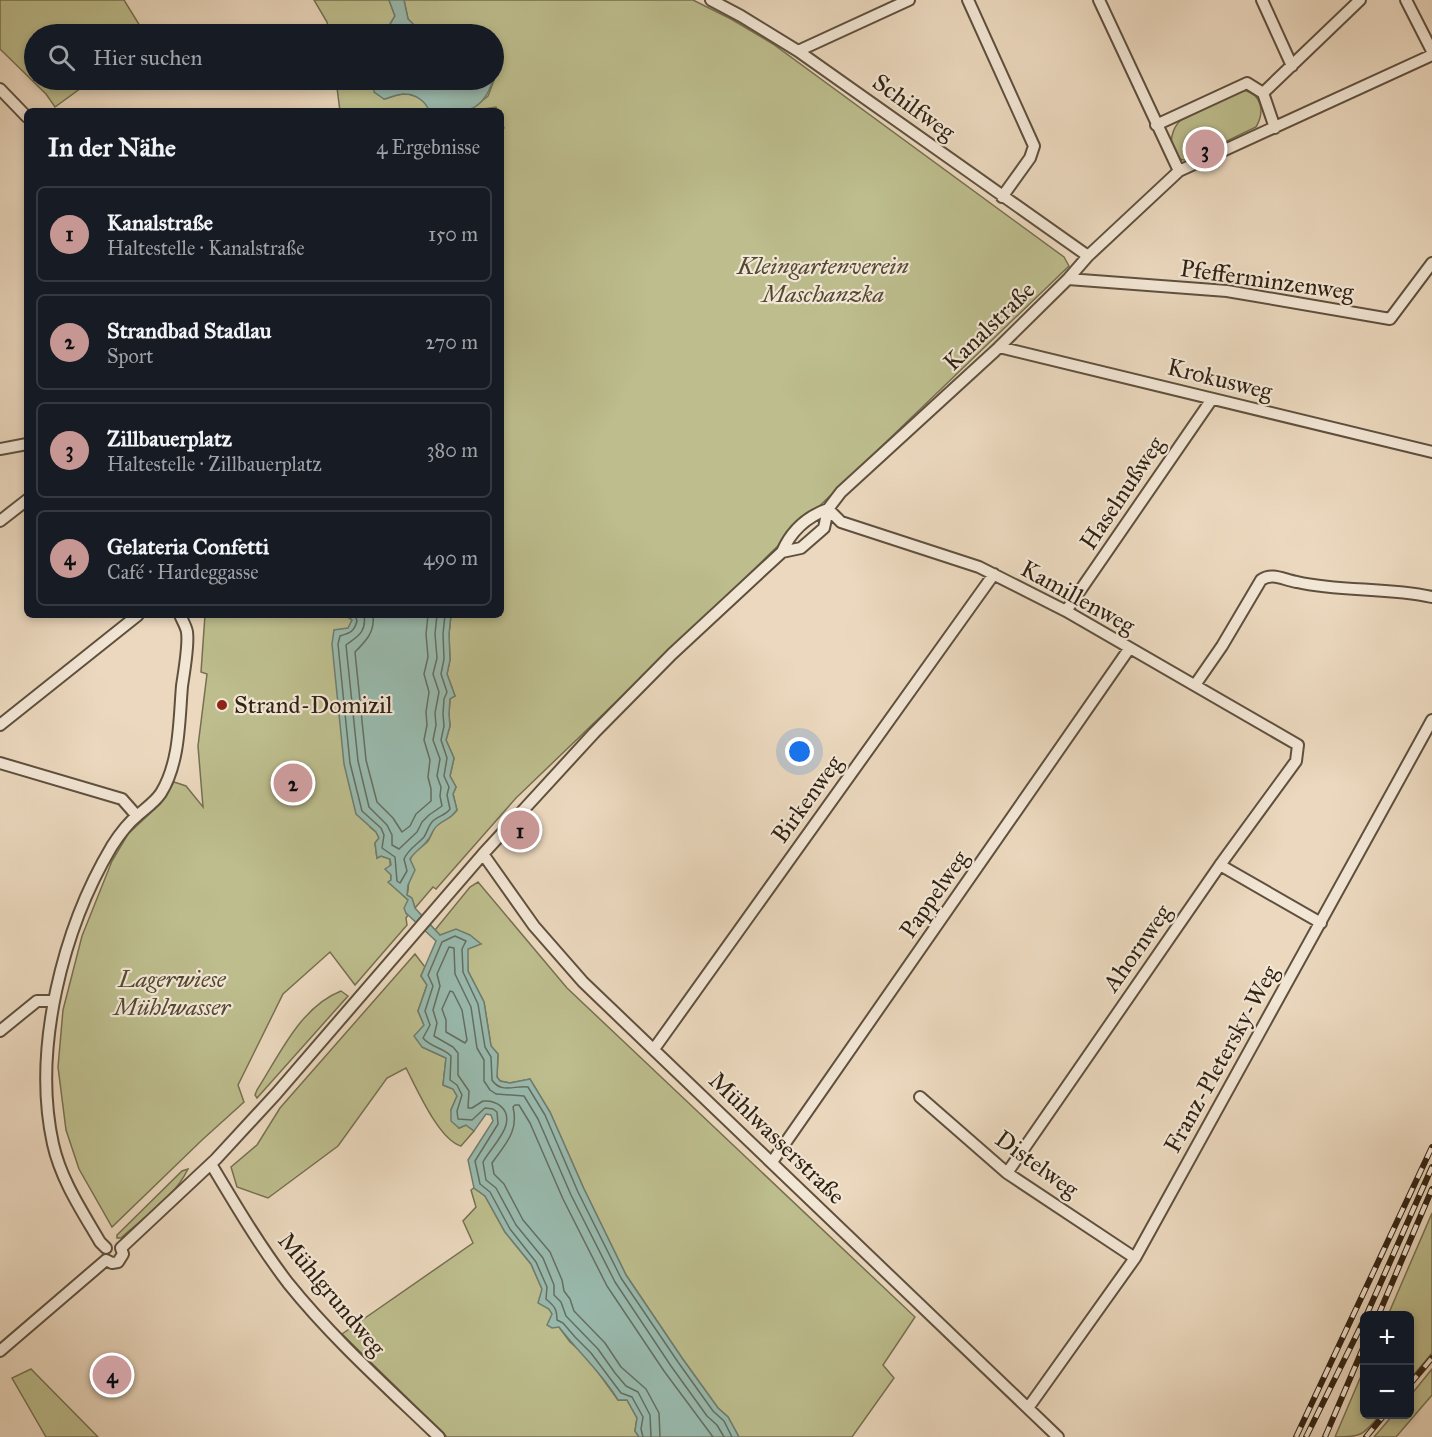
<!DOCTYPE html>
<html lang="de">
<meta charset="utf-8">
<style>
:root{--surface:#171b24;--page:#20242c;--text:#f1f3f6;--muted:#9ea1a6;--line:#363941;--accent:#c59692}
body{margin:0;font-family:"IM FELL Great Primer",serif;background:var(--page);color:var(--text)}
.controls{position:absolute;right:18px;bottom:18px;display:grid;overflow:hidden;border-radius:9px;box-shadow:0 3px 9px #0003}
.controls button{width:54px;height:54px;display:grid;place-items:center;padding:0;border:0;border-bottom:2px solid var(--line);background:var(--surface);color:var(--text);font:30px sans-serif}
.you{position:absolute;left:800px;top:752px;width:21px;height:21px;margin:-15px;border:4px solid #fff;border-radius:50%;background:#1a73e8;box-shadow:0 0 0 9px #1a73e833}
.badge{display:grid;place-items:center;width:39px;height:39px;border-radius:50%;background:var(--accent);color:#111;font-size:20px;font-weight:700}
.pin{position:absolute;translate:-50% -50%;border:3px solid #fff;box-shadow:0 2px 6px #0006}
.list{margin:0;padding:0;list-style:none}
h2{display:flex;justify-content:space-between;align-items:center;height:78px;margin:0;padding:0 24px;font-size:26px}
h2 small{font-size:20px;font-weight:400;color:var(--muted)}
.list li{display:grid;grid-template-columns:39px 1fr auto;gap:18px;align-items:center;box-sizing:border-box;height:96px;margin:0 12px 12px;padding:0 12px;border:2px solid var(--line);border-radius:9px}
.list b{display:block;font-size:22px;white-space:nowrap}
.list p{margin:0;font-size:20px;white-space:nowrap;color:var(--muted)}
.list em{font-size:20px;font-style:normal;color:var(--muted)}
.icon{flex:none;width:33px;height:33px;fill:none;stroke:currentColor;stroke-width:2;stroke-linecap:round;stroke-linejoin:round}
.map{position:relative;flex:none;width:1432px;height:1437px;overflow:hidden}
.search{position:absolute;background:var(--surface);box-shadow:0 3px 9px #0003;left:24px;top:24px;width:480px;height:66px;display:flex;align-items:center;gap:15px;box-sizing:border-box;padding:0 21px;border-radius:33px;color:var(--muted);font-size:22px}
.panel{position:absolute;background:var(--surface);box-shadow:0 3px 9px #0003;left:24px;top:108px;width:480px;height:510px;border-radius:9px}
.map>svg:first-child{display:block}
.green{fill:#bdbd8d;stroke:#767050;stroke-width:1.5}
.water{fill:#99baae;stroke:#6f7d70;stroke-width:1.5}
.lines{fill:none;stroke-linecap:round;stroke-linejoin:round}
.shore{stroke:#646e60;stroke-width:1.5}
.minor-casing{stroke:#5f503e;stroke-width:14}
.minor{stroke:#f2e6d5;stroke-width:10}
.rail-casing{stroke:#302213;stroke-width:6}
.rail{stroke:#f2e6d5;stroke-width:4;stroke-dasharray:11;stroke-linecap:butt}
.poi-dot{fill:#8f2418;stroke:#f2e6d5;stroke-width:2}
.labels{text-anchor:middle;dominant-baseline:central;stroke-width:4.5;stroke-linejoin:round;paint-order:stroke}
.street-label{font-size:24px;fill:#302213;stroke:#f2e6d5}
.park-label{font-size:24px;font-style:italic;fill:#534932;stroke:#f2e6d5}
.poi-label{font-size:24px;fill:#302213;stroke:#f2e6d5;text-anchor:start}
</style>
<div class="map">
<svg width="1432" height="1437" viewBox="0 0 1432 1437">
<rect width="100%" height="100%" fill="#ebd8be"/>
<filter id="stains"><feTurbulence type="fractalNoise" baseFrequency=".00333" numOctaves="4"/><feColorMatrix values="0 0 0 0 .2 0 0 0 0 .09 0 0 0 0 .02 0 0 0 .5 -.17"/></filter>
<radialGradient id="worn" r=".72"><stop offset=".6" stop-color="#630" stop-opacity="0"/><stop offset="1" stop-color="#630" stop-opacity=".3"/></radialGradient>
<path class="green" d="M 0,0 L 124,0 L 145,34 L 34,34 L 34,80 L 92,80 L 55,107 L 46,94 L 0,49 Z
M 314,0 L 389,0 L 395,16 L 389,26 L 376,29 L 376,34 L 329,34 L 327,22 Z
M 404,0 L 693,0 L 731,19 L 773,44 L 1064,257 L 1069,266 L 516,798 L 436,889 L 433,887 L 415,908 L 412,899 L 407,895 C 410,884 408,866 411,857 C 415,849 423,847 428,841 C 432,835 432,829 438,824 C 446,818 450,819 457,810 L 453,794 L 456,787 L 450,776 L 454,758 L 446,740 L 450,726 L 449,714 L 450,698 L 455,696 L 447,674 L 450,660 L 449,634 L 451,615 L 501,615 L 501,132 L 504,128 L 501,121 L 501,111 L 497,111 L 496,107 L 484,109 L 482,111 L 469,111 L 488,96 L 494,80 L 494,34 L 447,34 L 432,27 L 420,31 L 408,19 Z
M 336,80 L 400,80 L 395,84 L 384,80 L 384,99 C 390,98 399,93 405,94 C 415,94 426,101 429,111 L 340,111 Z
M 1243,90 C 1262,94 1265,112 1256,127 L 1188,160 C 1167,162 1167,132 1181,120 Z
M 205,615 L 345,615 L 352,620 L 370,827 L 376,832 L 379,838 L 375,843 L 377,858 L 381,856 L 390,859 L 391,880 L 389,882 L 408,900 L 406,913 L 408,915 L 406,918 L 407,925 L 355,985 L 330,952 L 283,994 L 238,1085 L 244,1102 L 202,1140 L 112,1227 L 79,1169 L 66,1130 L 58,1067 L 63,1010 L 82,936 L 112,861 L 128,834 L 161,803 L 174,782 L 186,786 L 203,807 L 198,746 L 207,674 L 201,672 Z
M 478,882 L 567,988 L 915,1317 L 883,1365 L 894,1378 L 852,1437 L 739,1437 L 728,1417 L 718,1408 L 682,1358 L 626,1275 L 584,1189 L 550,1112 L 530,1079 L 510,1083 L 500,1081 L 497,1077 L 498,1054 L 491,1046 L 484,1002 L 468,971 L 467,949 L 480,944 L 440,936 L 435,930 L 470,887 Z
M 415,954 L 425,967 L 421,976 L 427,985 L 418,1011 L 424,1025 L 422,1047 L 446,1058 L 443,1085 L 453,1089 L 457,1096 L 451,1110 L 459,1128 L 466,1125 L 474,1131 L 461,1146 C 439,1140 417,1089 406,1068 L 387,1078 L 338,1146 L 268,1198 L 237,1187 L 231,1167 L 257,1145 L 280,1108 Z
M 341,991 L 348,996 L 257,1098 L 255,1095 L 257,1090 C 279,1056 300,1007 341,991 Z
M 188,1169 C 174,1198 144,1217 121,1238 L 117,1238 L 117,1235 L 182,1171 Z
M 474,1188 L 485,1196 L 505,1232 L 531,1264 L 559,1327 L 570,1342 L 587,1357 L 618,1400 L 627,1400 L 637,1418 L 635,1431 L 639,1437 L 447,1437 L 342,1334 L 473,1243 L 463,1221 L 476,1207 L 471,1190 Z
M 1432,1213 L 1432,1353 L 1410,1379 L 1410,1316 L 1388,1315 Z
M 31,1369 L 98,1437 L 46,1437 L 12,1378 Z
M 1364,1369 L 1364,1414 L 1380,1415 C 1363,1435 1362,1437 1335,1437 Z
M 1432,1369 L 1432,1395 L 1396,1437 L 1374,1437 L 1393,1415 L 1410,1414 L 1410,1396 Z"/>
<path class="water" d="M 389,0 L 404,0 L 408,19 L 420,31 L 432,27 L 447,34 L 376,34 L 375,29 L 389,26 L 395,16 Z
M 384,80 L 395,84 L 400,80 L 493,80 C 481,117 462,111 429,111 C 426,101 415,94 405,94 C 399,93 390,98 384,99 L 374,92 L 374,82 Z
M 345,615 L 451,615 L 449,634 L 450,660 L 447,674 L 455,696 L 450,699 L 449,714 L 450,726 L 446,740 L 454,758 L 450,776 L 456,787 L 453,794 L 457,810 C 450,820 446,818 438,825 C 432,829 432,836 427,841 C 422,848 415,851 410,859 L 415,870 L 408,885 L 407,895 L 412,898 L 415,908 L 440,935 L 456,929 L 470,935 L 481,944 L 468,949 L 468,971 L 484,1002 L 491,1046 L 498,1054 L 497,1077 L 500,1081 L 510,1083 L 530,1079 L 550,1112 L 584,1189 L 626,1275 L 682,1358 L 718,1408 L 728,1417 L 739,1437 L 639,1437 L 635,1431 L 637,1418 L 627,1400 L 618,1400 C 602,1373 578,1352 559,1327 L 552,1328 L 547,1325 L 552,1314 L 549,1309 L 538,1303 L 542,1289 L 531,1264 L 505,1232 L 485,1196 L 474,1188 L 468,1160 L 493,1121 L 491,1115 L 486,1114 L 474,1131 L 466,1125 L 459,1128 L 451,1121 L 451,1110 L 457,1096 L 453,1089 L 443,1085 L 446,1058 L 422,1047 L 414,1036 L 424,1025 L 418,1011 L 427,985 L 421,976 L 436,941 L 406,913 L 404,908 L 408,900 L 388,882 L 391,880 L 391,875 L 385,869 L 391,865 L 390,859 L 381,856 L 377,858 L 375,843 L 379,838 L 376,832 L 356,814 L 344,764 L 332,644 L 334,630 L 348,628 L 352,620 Z"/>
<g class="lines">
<path class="shore" d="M 355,615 L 357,621 C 354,632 350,633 340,636 L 338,644 L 350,763 L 362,811 L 381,828 L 384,835 L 382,848 L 395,857 L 397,881 L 400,883 L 407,871 L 404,859 C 409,848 417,845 424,837 C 428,831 428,825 434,820 C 440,815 446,815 450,809 L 447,795 L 449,787 L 444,776 L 447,758 L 441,740 L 444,726 L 443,714 L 444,699 L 447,692 L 441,674 L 444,659 L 443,634 L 445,615
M 364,615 C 367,633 356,637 346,645 L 358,761 L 369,807 L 387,825 L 392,835 L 392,845 L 399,849 L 417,832 L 422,822 L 429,815 L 442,806 L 440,796 L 441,787 L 437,776 L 440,759 L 433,740 L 436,725 L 435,713 L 439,692 L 433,674 L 437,658 L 435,634 L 437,615
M 373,615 C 375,632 366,641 355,652 L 366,760 L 377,802 L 393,818 L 402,832 L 410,826 L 416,814 L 431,801 L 431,789 L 428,777 L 430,760 L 424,740 L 427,725 L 426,712 L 429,692 L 424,674 L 428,657 L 426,634 L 428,615
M 450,991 L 453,992 L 462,1010 L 467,1040 L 465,1043 L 446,1032 L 446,1020 L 442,1009 Z
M 643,1437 L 641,1429 L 643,1417 L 632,1397 L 621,1393 L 591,1353 L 575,1337 L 563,1323 L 557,1320 C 557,1308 554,1306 546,1299 L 547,1287 L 536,1262 L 510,1229 L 490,1192 L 480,1184 L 475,1161 L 498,1124 L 497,1112 L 493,1109 L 485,1108 L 472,1120 L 458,1119 L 457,1111 L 462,1095 L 457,1085 L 450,1080 L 451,1056 C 444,1048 430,1047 423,1038 L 430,1025 L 425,1011 L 433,986 L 428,975 L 442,942 L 455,936 L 466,941 L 462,949 L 463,972 L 478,1004 L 485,1047 L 491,1057 L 492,1080 C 501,1094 515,1085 528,1087 L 545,1115 L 578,1192 L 621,1278 L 678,1362 L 713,1411 L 724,1421 L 732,1437
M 651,1437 L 650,1415 L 638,1392 L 626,1386 L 615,1373 L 598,1349 L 566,1316 L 561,1302 L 554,1295 L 554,1285 L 543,1258 L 516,1225 L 496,1188 L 486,1180 L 483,1162 C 489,1151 503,1137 506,1125 C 510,1109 497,1100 483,1101 L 472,1108 L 468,1108 L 469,1091 L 458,1075 L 458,1053 L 453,1047 L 434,1036 L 437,1023 L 433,1010 L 440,986 L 437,974 L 449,947 L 454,948 L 455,974 L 471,1007 L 477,1048 L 484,1060 L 484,1081 L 490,1090 L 496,1094 L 524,1096 L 538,1119 L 571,1195 L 615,1282 L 671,1366 L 707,1416 L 717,1425 L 724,1437
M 660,1437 L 659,1413 L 646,1389 L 621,1367 L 605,1343 L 574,1311 L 570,1299 L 564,1291 L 562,1280 L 550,1252 L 523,1220 L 504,1184 L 494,1174 L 492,1163 C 505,1144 519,1132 513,1107 L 515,1105 L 519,1105 L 530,1123 L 563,1199 L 607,1286 L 664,1371 L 713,1437"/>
<defs>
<path id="minor" d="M 711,0 L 741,16 L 798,51 L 1088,256
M 968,0 L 1034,146 L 1030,158 L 1002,197
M 1099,0 L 1179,171
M 1262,0 L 1292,66
M 1406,0 L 1432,51
M 798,51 L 909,0
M 0,89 L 27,117
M 1263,93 L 1360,0
M 1156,125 L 1247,83 L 1263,93 L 1275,128
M 1068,279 L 1227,291 L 1390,319 L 1432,263
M 999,347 L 1432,452
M 0,449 L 27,444
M 828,509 L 841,522 L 979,567 L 1066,611 L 1298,745 L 1296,761 L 1220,865 L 1007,1173
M 0,521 L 27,500
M 782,552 L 801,548 L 824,528 L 828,509 L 841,492 L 995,351 L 1068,279 L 1088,256 L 1179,171 L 1432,55
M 1066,611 L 1212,399
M 1195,685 L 1222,646 L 1261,580 C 1272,572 1284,580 1297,582 C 1340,592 1387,587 1432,597
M 0,725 L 138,615
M 0,763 L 122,799 L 137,816
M 483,854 L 534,926 L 583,982 L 1058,1437
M 1220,865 L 1321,923
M 0,1031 L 37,1001 L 52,1001
M 654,1049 L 994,574
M 920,1097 L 1007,1173 L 1135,1258
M 772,1162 L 1129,649
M 211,1164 C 235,1204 259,1245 288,1283 C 333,1339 387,1387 439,1437
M 106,1248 L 100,1242 C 82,1211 61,1180 53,1144 C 32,1049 63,928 112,846 C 119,835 128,823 138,815 C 146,808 155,802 161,793 C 180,762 179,721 182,686 C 184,672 189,645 187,632 C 186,626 182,620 180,615
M 121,1248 L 216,1159 L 276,1094 L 483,854 L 594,733 L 672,654 L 782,552 C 791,531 806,517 828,509
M 106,1260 L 112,1263 L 118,1262 L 123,1254 L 121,1248
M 0,1351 L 106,1260
M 1028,1408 L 1135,1258 L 1432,720"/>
</defs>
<use href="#minor" class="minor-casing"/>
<use href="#minor" class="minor"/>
<defs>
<path id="rail" d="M 1366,1316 L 1432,1167
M 1378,1316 L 1432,1189
M 1410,1384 L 1432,1358
M 1296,1437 L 1432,1147
M 1306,1437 L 1364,1320
M 1325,1437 L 1364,1346
M 1366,1437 L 1385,1414"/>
</defs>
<use href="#rail" class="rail-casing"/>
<use href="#rail" class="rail"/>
</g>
<circle class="poi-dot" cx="222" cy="705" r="6"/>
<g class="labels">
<g class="street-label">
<text transform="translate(914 107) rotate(36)">Schilfweg</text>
<text transform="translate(1267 280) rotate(8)">Pfefferminzenweg</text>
<text transform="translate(989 326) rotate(-44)">Kanalstraße</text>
<text transform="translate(1220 379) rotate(14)">Krokusweg</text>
<text transform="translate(1122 493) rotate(-56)">Haselnußweg</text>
<text transform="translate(1078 597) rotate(29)">Kamillenweg</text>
<text transform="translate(807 799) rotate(-54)">Birkenweg</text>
<text transform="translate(934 894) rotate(-55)">Pappelweg</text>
<text transform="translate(1137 948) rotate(-55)">Ahornweg</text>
<text transform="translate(1221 1059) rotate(-61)">Franz-Pletersky-Weg</text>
<text transform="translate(777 1138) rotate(44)">Mühlwasserstraße</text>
<text transform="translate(1037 1164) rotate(36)">Distelweg</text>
<text transform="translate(332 1294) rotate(50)">Mühlgrundweg</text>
</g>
<g class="park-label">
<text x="823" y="266">Kleingartenverein<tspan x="823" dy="28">Maschanzka</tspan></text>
<text x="172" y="979">Lagerwiese<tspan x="172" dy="28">Mühlwasser</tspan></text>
</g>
<g class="poi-label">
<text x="234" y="705">Strand-Domizil</text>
</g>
</g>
<rect width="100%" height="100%" filter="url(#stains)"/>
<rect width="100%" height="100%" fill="url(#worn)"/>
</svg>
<div class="controls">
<button>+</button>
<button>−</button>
</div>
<div class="you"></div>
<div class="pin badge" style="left:520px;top:830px">1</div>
<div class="pin badge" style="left:293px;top:783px">2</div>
<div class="pin badge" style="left:1205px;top:149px">3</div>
<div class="pin badge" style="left:112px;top:1375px">4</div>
<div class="search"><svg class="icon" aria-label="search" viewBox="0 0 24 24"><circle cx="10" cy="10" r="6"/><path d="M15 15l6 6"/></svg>Hier suchen</div>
<section class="panel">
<h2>In der Nähe<small>4 Ergebnisse</small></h2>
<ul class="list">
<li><span class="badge">1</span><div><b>Kanalstraße</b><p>Haltestelle · Kanalstraße</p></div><em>150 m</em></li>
<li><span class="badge">2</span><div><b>Strandbad Stadlau</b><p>Sport</p></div><em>270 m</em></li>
<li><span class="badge">3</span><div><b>Zillbauerplatz</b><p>Haltestelle · Zillbauerplatz</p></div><em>380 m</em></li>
<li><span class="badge">4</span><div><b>Gelateria Confetti</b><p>Café · Hardeggasse</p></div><em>490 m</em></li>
</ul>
</section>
</div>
